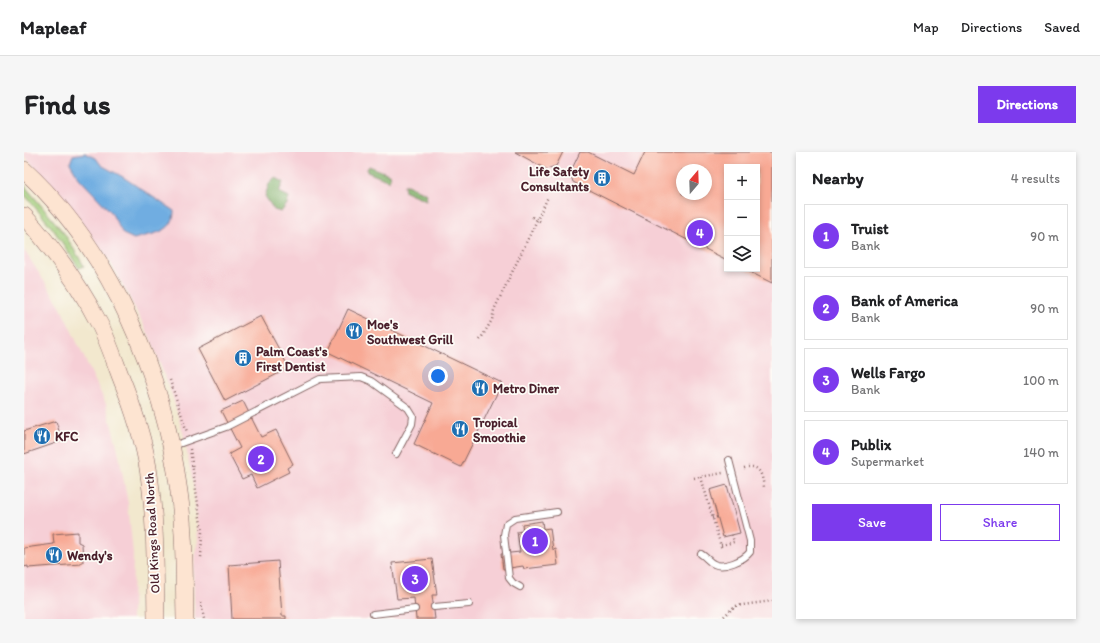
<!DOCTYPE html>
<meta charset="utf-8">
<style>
:root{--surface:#fff;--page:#f6f6f6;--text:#202124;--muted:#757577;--line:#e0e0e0;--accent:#7c3aed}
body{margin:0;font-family:Itim,sans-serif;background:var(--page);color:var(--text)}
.controls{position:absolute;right:12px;top:12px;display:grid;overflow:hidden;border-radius:0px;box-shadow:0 2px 6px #0003}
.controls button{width:36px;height:36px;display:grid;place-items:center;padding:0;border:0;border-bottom:1px solid var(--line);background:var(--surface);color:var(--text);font:20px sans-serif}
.compass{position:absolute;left:652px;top:12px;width:36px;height:36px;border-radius:50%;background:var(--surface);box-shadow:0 2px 6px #0003;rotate:19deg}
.you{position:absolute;left:414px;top:224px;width:14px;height:14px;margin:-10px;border:3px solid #fff;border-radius:50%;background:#1a73e8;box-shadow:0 0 0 6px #1a73e833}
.badge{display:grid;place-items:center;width:26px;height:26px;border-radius:50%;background:var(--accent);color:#fff;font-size:13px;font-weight:700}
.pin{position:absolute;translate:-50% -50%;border:2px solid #fff;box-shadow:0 1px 4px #0006}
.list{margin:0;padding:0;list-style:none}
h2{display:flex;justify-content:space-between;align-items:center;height:52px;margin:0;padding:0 16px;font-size:17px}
h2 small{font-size:13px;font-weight:400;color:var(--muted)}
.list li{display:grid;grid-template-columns:26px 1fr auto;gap:12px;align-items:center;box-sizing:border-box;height:64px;margin:0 8px 8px;padding:0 8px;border:1px solid var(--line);border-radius:0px}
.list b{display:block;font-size:15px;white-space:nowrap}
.list p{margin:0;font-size:13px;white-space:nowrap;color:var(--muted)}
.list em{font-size:13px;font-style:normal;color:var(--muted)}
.actions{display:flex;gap:8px;padding:12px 16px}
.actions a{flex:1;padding:9px 0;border:1px solid var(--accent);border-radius:0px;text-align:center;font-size:14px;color:var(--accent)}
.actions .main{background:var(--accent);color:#fff}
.icon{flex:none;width:22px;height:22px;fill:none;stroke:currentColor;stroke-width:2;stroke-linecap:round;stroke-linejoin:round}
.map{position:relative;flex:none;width:748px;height:467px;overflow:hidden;border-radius:0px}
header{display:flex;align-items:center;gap:24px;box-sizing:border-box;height:56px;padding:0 20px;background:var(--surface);border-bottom:1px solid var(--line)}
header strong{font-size:19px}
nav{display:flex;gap:22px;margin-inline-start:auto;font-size:14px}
.intro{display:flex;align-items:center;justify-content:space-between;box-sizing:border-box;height:96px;padding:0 24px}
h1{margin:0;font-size:28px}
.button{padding:10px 18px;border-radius:0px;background:var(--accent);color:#fff;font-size:14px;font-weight:700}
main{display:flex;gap:24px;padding:0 24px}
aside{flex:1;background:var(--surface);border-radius:0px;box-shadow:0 2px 6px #0003}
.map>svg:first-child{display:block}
.built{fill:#f6cfd6;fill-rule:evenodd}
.green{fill:#9fca77;stroke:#747451}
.forest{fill:#7fae68;stroke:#64664a}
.water{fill:#6fade1;stroke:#5c6686}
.building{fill:#f8a994;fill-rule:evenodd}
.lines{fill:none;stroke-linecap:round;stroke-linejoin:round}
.lane-casing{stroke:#856564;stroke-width:8}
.secondary-casing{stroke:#856564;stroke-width:18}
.path{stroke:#856564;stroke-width:2.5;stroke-dasharray:1 3;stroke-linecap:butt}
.lane{stroke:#fff;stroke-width:6}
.secondary{stroke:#fde4d1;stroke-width:17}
.labels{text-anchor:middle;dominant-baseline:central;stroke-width:3.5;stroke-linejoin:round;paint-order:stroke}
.poi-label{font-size:13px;font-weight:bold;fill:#4a1f2b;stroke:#fdfcf7;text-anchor:start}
.street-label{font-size:13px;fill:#4a1f2b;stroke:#fdfcf7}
</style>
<header>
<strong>Mapleaf</strong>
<nav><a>Map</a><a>Directions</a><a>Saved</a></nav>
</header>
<div class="intro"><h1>Find us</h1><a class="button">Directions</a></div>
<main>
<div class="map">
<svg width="748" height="467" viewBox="0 0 748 467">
<rect width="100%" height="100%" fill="#fdfcf7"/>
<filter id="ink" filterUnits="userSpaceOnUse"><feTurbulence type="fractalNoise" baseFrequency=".025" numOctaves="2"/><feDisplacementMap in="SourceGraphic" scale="8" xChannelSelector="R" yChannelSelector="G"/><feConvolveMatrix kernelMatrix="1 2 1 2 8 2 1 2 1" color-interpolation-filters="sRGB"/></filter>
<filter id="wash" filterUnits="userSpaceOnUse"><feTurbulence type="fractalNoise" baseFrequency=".012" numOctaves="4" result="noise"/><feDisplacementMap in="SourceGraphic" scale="16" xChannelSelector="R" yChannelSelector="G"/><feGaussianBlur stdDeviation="0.9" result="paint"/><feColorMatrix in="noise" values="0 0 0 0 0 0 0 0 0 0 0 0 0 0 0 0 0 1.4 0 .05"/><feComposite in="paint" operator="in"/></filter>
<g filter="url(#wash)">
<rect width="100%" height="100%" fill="#f2e8ce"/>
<path class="built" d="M 0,0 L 748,0 L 748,467 L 171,467 L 169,421 L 174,388 L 170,337 L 160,284 L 149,246 L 125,183 L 86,109 L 36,42 L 0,4 ZM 703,15 L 733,15 L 733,117 L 703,117 ZM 658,18 L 682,18 L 682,42 L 658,42 Z
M 0,98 L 35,152 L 82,252 L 94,298 L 104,351 L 109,402 L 108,467 L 0,467 Z"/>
<path class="green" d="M 0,33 L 40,81 L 60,114 L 55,116 L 29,77 L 0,42 Z"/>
<path class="forest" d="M 345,14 L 365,22 L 366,25 L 365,29 L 343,20 L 343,17 Z
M 251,25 L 259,30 L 255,40 L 265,45 L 263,52 L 257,60 L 250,58 L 241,44 L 245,32 Z
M 380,33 L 383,33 L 403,42 L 402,48 L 381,39 Z"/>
<path class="water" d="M 61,1 L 72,6 L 77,13 L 99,25 L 150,59 C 150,82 128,81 110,87 L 99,82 L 87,60 L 55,26 L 46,11 L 49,3 Z"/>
<g id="blocks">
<path class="building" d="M 491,0 L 539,0 L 532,14 L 522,17 Z
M 556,0 L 564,0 L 610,23 L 621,0 L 748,0 L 748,131 L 720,117 L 733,117 L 733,15 L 703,15 L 703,108 L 549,30 L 546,21 ZM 658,18 L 682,18 L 682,42 L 658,42 Z
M 324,157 L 478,231 L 437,315 L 390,292 L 409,251 L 304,200 Z
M 237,164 L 265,216 L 201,249 L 174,197 Z
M 219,249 L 237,285 L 252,278 L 269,312 L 263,316 L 265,320 L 233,336 L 227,323 L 218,327 L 205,302 L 216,296 L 197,259 Z
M 32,269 L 38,289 L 0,302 L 0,279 Z
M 703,333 L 716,381 L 699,385 L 686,338 Z
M 518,369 L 519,377 L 526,376 L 529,398 L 532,397 L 534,413 L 500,417 L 499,414 L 479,417 L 477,402 L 496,400 L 493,380 L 499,379 L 498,372 Z
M 54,380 L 54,390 L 58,392 L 59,410 L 57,410 L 57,412 L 4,416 L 4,414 L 0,415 L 0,396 L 30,392 L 29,382 Z
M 408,407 L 413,443 L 408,443 L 411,467 L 392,467 L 390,446 L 373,447 L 368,411 Z
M 254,409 L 258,464 L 262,464 L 262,467 L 208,467 L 205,413 Z"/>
</g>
</g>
<g filter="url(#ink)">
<use href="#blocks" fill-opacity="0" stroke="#856564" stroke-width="1"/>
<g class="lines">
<defs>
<path id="lane" d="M 149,294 L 202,275 L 296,227 L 337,225 L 347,229 L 384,256 L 389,264 L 388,272 L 372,302
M 677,402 C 682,405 685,410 690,412 C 700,417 720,408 726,400 L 726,389 L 705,308
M 496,435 L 489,431 L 485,426 L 480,383 L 482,372 L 491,366 L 533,360
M 410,455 L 445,452
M 349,462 L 391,457"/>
<path id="secondary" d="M 0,18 C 87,98 140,224 155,340 C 161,382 160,425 161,467
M 0,64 C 29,96 56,134 76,173 C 84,189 90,207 96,223 C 108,253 119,284 124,316 C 132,366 131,417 132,467"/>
</defs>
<use href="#lane" class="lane-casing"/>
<use href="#secondary" class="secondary-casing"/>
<path class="path" d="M 508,65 L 518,70
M 456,188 L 468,168 L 470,158 L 524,45
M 146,228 L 163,280
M 166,297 L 178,380 L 177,407
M 720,316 C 736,311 738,323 740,335 L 742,335
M 677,325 L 698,398
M 670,326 L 699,321
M 688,366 L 693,365
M 697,393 L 710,390 L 708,383
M 177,450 L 180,467
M 697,467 L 711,454 L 748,449"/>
<use href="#lane" class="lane"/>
<use href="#secondary" class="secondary"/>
</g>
</g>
<defs>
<symbol id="building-disc" viewBox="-11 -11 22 22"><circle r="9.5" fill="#1f6fb2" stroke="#fdfcf7"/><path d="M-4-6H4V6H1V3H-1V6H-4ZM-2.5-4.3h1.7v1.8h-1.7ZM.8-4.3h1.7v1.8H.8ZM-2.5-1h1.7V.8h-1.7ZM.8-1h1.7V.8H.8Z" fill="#fff"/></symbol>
<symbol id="restaurant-disc" viewBox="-11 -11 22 22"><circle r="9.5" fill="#1f6fb2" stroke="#fdfcf7"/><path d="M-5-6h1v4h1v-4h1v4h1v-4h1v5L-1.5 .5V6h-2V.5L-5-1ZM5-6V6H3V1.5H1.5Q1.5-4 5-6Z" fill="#fff"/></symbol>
</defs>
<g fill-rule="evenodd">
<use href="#building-disc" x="568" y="16" width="20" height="20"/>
<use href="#restaurant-disc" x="320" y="169" width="20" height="20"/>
<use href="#building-disc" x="209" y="196" width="20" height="20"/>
<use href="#restaurant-disc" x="446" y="226" width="20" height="20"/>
<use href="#restaurant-disc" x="426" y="267" width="20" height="20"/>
<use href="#restaurant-disc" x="8" y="274" width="20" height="20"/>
<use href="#restaurant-disc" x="20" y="393" width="20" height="20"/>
</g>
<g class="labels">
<g class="poi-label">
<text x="565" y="19" text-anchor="end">Life Safety<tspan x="565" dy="15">Consultants</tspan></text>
<text x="343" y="172">Moe's<tspan x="343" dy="15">Southwest Grill</tspan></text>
<text x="232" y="199">Palm Coast's<tspan x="232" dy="15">First Dentist</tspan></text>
<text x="469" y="236">Metro Diner</text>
<text x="449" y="270">Tropical<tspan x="449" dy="15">Smoothie</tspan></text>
<text x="31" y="284">KFC</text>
<text x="43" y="403">Wendy's</text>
</g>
<g class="street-label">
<text transform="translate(128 381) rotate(-93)">Old Kings Road North</text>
</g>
</g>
</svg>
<div class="controls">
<button>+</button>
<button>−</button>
<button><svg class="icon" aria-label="layers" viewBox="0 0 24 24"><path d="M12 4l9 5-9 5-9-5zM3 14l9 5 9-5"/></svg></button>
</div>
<svg class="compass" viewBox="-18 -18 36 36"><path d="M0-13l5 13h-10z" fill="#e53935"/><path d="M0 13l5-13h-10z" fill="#757577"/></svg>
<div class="you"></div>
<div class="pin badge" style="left:511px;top:389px">1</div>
<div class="pin badge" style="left:237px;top:307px">2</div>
<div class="pin badge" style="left:391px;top:427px">3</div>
<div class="pin badge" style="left:676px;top:81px">4</div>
</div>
<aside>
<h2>Nearby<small>4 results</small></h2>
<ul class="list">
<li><span class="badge">1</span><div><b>Truist</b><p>Bank</p></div><em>90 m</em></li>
<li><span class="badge">2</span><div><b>Bank of America</b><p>Bank</p></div><em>90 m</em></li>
<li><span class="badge">3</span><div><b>Wells Fargo</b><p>Bank</p></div><em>100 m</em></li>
<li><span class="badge">4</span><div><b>Publix</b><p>Supermarket</p></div><em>140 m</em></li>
</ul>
<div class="actions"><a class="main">Save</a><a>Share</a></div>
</aside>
</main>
